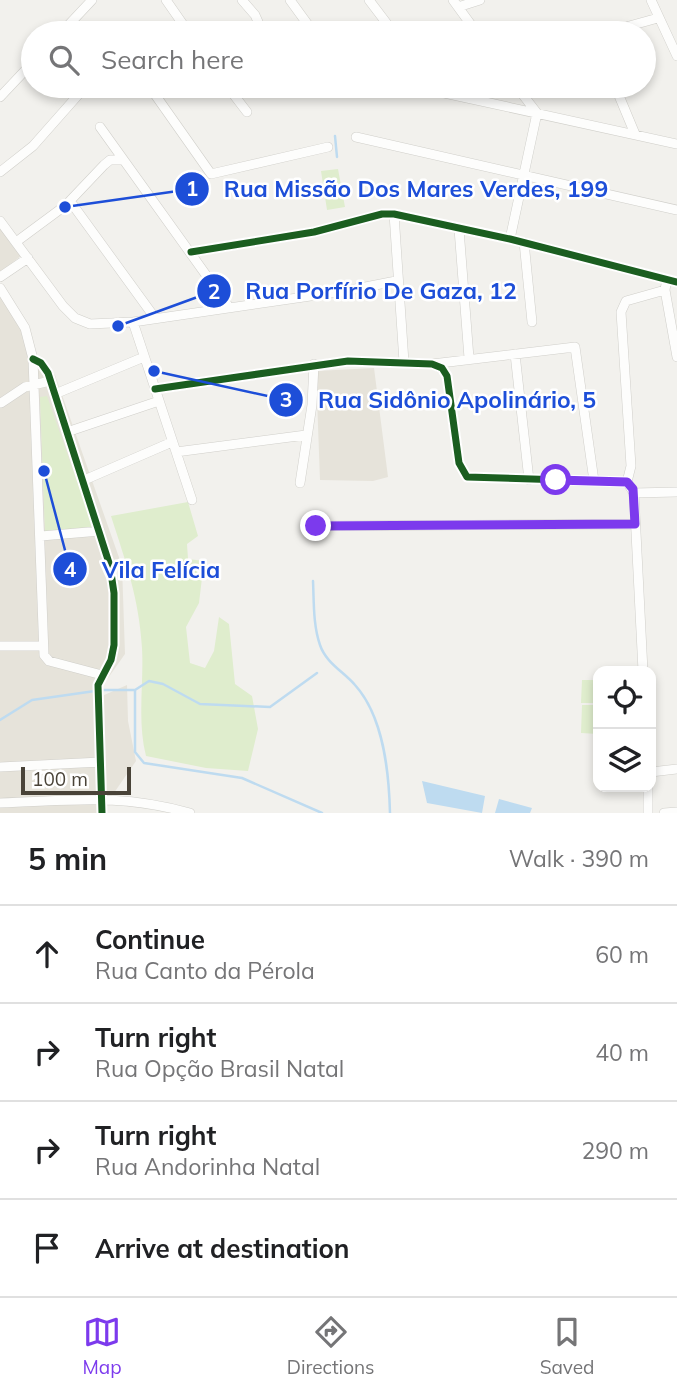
<!DOCTYPE html>
<meta charset="utf-8">
<style>
:root{--surface:#fff;--page:#f2f2f2;--text:#202124;--muted:#757577;--line:#e0e0e0;--accent:#7c3aed}
body{margin:0;font-family:Mulish,sans-serif;background:var(--page);color:var(--text)}
.controls{position:absolute;right:21px;bottom:21px;display:grid;overflow:hidden;border-radius:14px;box-shadow:0 4px 10px #0003}
.controls button{width:63px;height:63px;display:grid;place-items:center;padding:0;border:0;border-bottom:2px solid var(--line);background:var(--surface);color:var(--text);font:35px sans-serif}
.scale{position:absolute;left:21px;bottom:18px;width:110px;box-sizing:border-box;padding-left:7px;border:4px solid #494338;border-top:0;font-size:19px;line-height:24px;white-space:nowrap;color:#494338;-webkit-text-stroke:5px #fff;paint-order:stroke}
.stop{position:absolute;width:21px;height:21px;margin:-16px;border:5px solid #7c3aed;border-radius:50%;background:#fff}
.stop.end{background:#7c3aed;border-color:#fff;box-shadow:0 2px 7px #0008}
.list{margin:0;padding:0;list-style:none}
h2{display:flex;justify-content:space-between;align-items:center;height:91px;margin:0;padding:0 28px;font-size:30px}
h2 small{font-size:23px;font-weight:400;color:var(--muted)}
.list li{display:grid;grid-template-columns:46px 1fr auto;gap:21px;align-items:center;box-sizing:border-box;height:98px;padding:0 28px;border-top:2px solid var(--line)}
.list b{display:block;font-size:26px;white-space:nowrap}
.list p{margin:0;font-size:23px;white-space:nowrap;color:var(--muted)}
.list em{font-size:23px;font-style:normal;color:var(--muted)}
.icon{flex:none;width:38px;height:38px;fill:none;stroke:currentColor;stroke-width:2;stroke-linecap:round;stroke-linejoin:round}
.map{position:relative;flex:none;width:677px;height:813px;overflow:hidden}
.search{position:absolute;background:var(--surface);box-shadow:0 4px 10px #0003;left:21px;right:21px;top:21px;height:77px;display:flex;align-items:center;gap:18px;box-sizing:border-box;padding:0 24px;border-radius:38px;color:var(--muted);font-size:26px}
.sheet{height:483px;background:var(--surface)}
nav{display:flex;justify-content:space-around;align-items:center;box-sizing:border-box;height:98px;border-top:2px solid var(--line);background:var(--surface);font-size:19px;color:var(--muted)}
nav a{display:grid;justify-items:center;gap:4px}
nav .on{color:var(--accent)}
.map>svg:first-child{display:block}
.residential{fill:#e6e3da}
.green{fill:#dfedcd}
.water{fill:#bedbf0}
.lines{fill:none;stroke-linecap:round;stroke-linejoin:round}
.stream{stroke:#bedbf0;stroke-width:2.5}
.street-casing{stroke:#d0cfca;stroke-width:10}
.street{stroke:#fdfdfc;stroke-width:9}
.cycleway-casing{stroke:#fff;stroke-width:11}
.cycleway{stroke:#1b5e20;stroke-width:7}
.route{stroke:#7c3aed;stroke-width:9}
.leader{fill:none;stroke:#1d4ed8;stroke-width:2.5}
.callout-dot{fill:#1d4ed8;stroke:#fff;stroke-width:2.5}
.mark-label{font-size:21px;text-anchor:middle;font-weight:bold;fill:#fff}
.callout-label{font-size:23px;text-anchor:middle;font-weight:bold;fill:#1d4ed8;stroke:#fff;stroke-width:5;stroke-linejoin:round;paint-order:stroke}
</style>
<div class="map">
<svg width="677" height="813" viewBox="0 0 677 813">
<rect width="100%" height="100%" fill="#f2f1ed"/>
<path class="residential" d="M 0,228 L 21,256 L 0,272 Z
M 0,294 L 35,354 L 55,375 L 122,566 L 125,654 L 101,688 L 102,696 L 127,685 L 128,721 L 136,761 L 107,803 L 107,813 L 0,813 Z
M 374,368 L 388,477 L 373,481 L 320,480 L 316,371 Z"/>
<path class="green" d="M 338,169 L 345,207 L 327,210 L 321,171 Z
M 47,396 L 93,527 L 45,532 L 40,397 Z
M 188,502 L 198,536 L 187,544 L 188,559 L 204,561 L 199,603 L 186,627 L 190,663 L 205,668 L 214,651 L 219,617 L 229,624 L 235,684 L 252,696 L 258,729 L 248,771 L 206,768 L 146,756 C 137,721 144,684 142,648 C 139,598 126,563 111,516 Z
M 582,680 L 598,680 L 598,703 L 581,703 Z
M 582,705 L 598,705 L 598,734 L 581,733 Z"/>
<path class="water" d="M 422,781 L 485,796 L 482,813 L 427,803 Z
M 499,799 L 532,808 L 530,813 L 495,813 Z"/>
<g class="lines">
<path class="stream" d="M 335,136 L 337,157
M 313,581 C 314,602 313,625 320,645 C 326,663 344,672 355,685 C 384,717 389,773 390,813
M 102,690 L 135,690 L 135,752 L 144,763 L 242,778 L 322,813
M 135,690 L 149,681 L 163,684 L 200,704 L 270,707 L 317,673
M 0,720 L 32,700 L 95,691"/>
<defs>
<path id="street" d="M 166,0 L 189,33
M 242,0 L 255,15 L 263,33
M 290,0 L 314,33
M 369,0 L 394,33
M 453,0 L 477,33
M 651,0 L 677,56
M 458,7 L 480,0
M 61,33 L 92,0
M 604,33 L 658,18
M 149,86 L 211,174 L 328,147
M 227,86 L 247,112
M 412,86 L 677,144
M 615,86 L 635,134
M 0,97 L 33,62
M 100,127 L 229,307
M 356,137 L 677,210
M 0,172 L 33,146 L 86,86
M 70,201 L 155,318
M 394,214 L 404,362
M 0,221 L 63,306 L 75,318 L 90,324 L 133,322 L 345,291 L 396,281
M 459,229 L 469,358
M 510,239 L 537,113 L 516,86
M 16,242 L 66,205 L 104,165 L 110,160 L 120,160
M 524,242 L 532,322
M 191,252 L 314,232 L 382,214 L 394,214 L 510,239 L 677,282
M 0,277 L 28,258
M 666,284 L 665,290 L 677,357
M 0,288 L 25,328 L 33,359 L 44,655 L 49,661 L 102,675
M 133,322 L 192,500
M 515,354 L 529,480
M 33,359 L 41,363 L 48,373 L 110,566 L 114,593 L 114,645 L 111,660 L 98,685 L 102,813
M 432,364 L 575,347 L 594,481
M 155,389 L 348,361 L 432,364 L 442,368 L 447,376 L 459,463 L 467,477 L 627,482
M 55,394 L 144,357
M 1,403 L 25,387 L 50,381
M 67,432 L 159,401
M 176,452 L 306,435
M 82,481 L 172,442
M 300,483 L 312,405 L 314,364
M 634,493 L 677,492
M 316,526 L 635,524
M 41,536 L 100,531
M 0,646 L 42,646
M 643,671 L 634,493 L 627,482 L 631,466 L 621,312 L 626,301 L 665,290
M 0,767 L 101,762
M 651,772 L 677,769
M 0,803 C 72,801 118,793 190,813
M 648,813 L 648,787
M 664,813 L 677,812"/>
</defs>
<use href="#street" class="street-casing"/>
<use href="#street" class="street"/>
<defs>
<path id="cycleway" d="M 191,252 L 314,232 L 382,214 L 394,214 L 510,239 L 677,282
M 33,359 L 41,363 L 48,373 L 110,566 L 114,593 L 114,645 L 111,660 L 98,685 L 102,813
M 155,389 L 348,361 L 432,364 L 442,368 L 447,376 L 459,463 L 467,477 L 627,482"/>
</defs>
<use href="#cycleway" class="cycleway-casing"/>
<use href="#cycleway" class="cycleway"/>
</g>
<g class="lines">
<path class="route" d="M 316,526 L 635,524 L 633,489 L 627,482 L 556,480"/>
</g>
<path class="leader" d="M65 207L192 189M118 326L214 291M154 371L286 400M44 471L70 569"/>
<g class="callout-dot">
<circle cx="65" cy="207" r="7"/>
<circle cx="118" cy="326" r="7"/>
<circle cx="154" cy="371" r="7"/>
<circle cx="44" cy="471" r="7"/>
<circle cx="192" cy="189" r="18"/>
<circle cx="214" cy="291" r="18"/>
<circle cx="286" cy="400" r="18"/>
<circle cx="70" cy="569" r="18"/>
</g>
<g class="mark-label">
<text x="192" y="196">1</text>
<text x="214" y="299">2</text>
<text x="286" y="407">3</text>
<text x="70" y="577">4</text>
</g>
<g class="callout-label">
<text x="416" y="197">Rua Missão Dos Mares Verdes, 199</text>
<text x="381" y="299">Rua Porfírio De Gaza, 12</text>
<text x="457" y="408">Rua Sidônio Apolinário, 5</text>
<text x="161" y="578">Vila Felícia</text>
</g>
</svg>
<div class="controls">
<button><svg class="icon" aria-label="locate" viewBox="0 0 24 24"><circle cx="12" cy="12" r="6"/><path d="M12 2v4M12 18v4M2 12h4M18 12h4"/></svg></button>
<button><svg class="icon" aria-label="layers" viewBox="0 0 24 24"><path d="M12 4l9 5-9 5-9-5zM3 14l9 5 9-5"/></svg></button>
</div>
<div class="scale">100 m</div>
<div class="stop" style="left:556px;top:480px"></div>
<div class="stop end" style="left:316px;top:526px"></div>
<div class="search"><svg class="icon" aria-label="search" viewBox="0 0 24 24"><circle cx="10" cy="10" r="6"/><path d="M15 15l6 6"/></svg>Search here</div>
</div>
<section class="sheet">
<h2>5 min<small>Walk · 390 m</small></h2>
<ul class="list">
<li><svg class="icon" aria-label="ahead" viewBox="0 0 24 24"><path d="M12 20V5M6 11l6-6 6 6"/></svg><div><b>Continue</b><p>Rua Canto da Pérola</p></div><em>60 m</em></li>
<li><svg class="icon" aria-label="right" viewBox="0 0 24 24"><path d="M7 20v-9h11M14 6l5 5-5 5"/></svg><div><b>Turn right</b><p>Rua Opção Brasil Natal</p></div><em>40 m</em></li>
<li><svg class="icon" aria-label="right" viewBox="0 0 24 24"><path d="M7 20v-9h11M14 6l5 5-5 5"/></svg><div><b>Turn right</b><p>Rua Andorinha Natal</p></div><em>290 m</em></li>
<li><svg class="icon" aria-label="arrive" viewBox="0 0 24 24"><path d="M6 21V4h12l-3 4 3 4H6"/></svg><div><b>Arrive at destination</b></div></li>
</ul>
</section>
<nav>
<a class="on"><svg class="icon" aria-label="map" viewBox="0 0 24 24"><path d="M3 6l6-2 6 2 6-2v14l-6 2-6-2-6 2zM9 4v14M15 6v14"/></svg>Map</a>
<a><svg class="icon" aria-label="directions" viewBox="0 0 24 24"><path d="M12 3l9 9-9 9-9-9zM9 14v-3h6M13 9l2 2-2 2"/></svg>Directions</a>
<a><svg class="icon" aria-label="saved" viewBox="0 0 24 24"><path d="M7 4h10v16l-5-4-5 4z"/></svg>Saved</a>
</nav>
